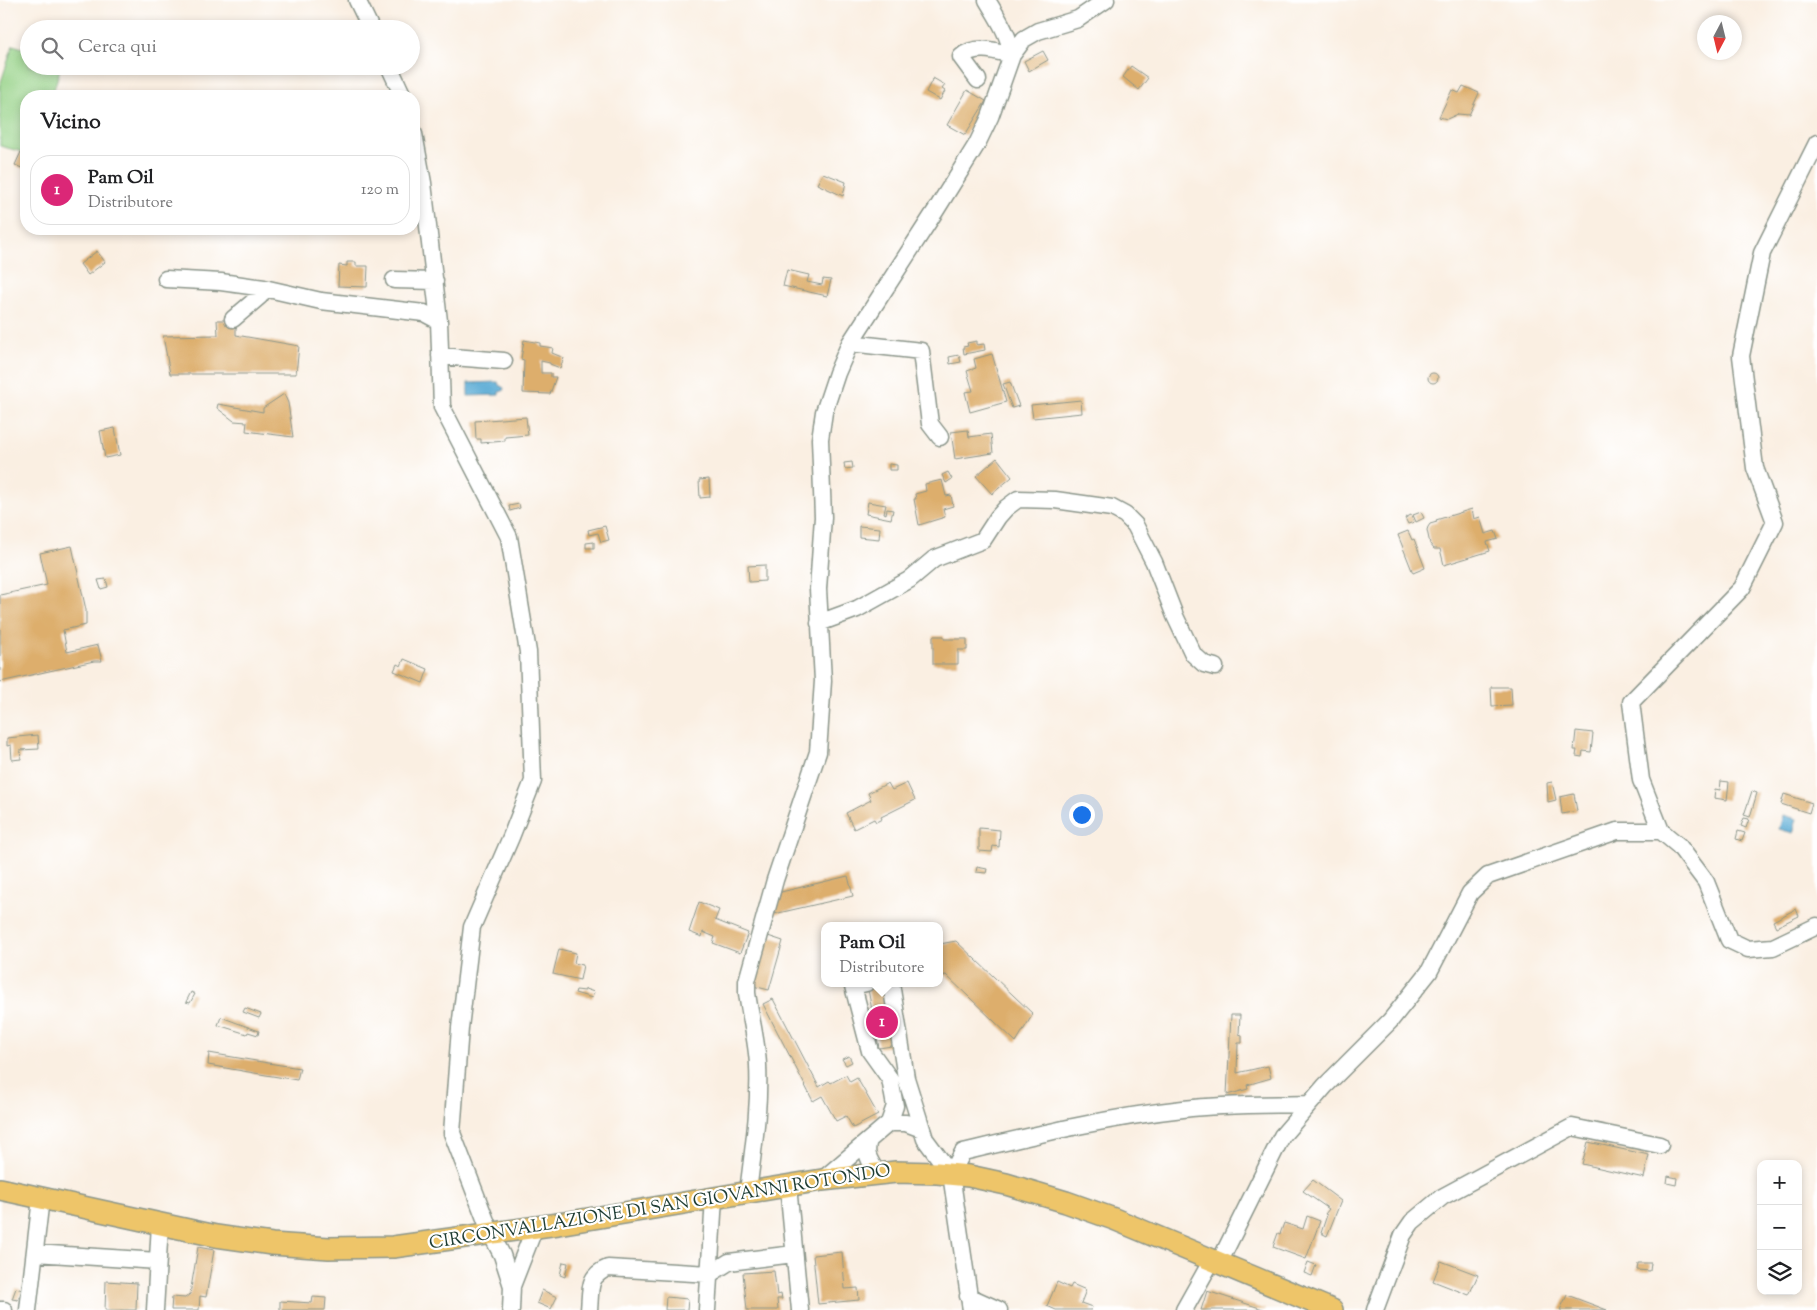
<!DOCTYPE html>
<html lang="it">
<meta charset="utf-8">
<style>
:root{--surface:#fff;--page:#f6f6f6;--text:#202124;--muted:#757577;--line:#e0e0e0;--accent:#db2777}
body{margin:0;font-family:"Sorts Mill Goudy",serif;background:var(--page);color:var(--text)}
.controls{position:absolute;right:15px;bottom:15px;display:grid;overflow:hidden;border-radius:10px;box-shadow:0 2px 8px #0003}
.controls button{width:45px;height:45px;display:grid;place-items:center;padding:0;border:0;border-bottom:1px solid var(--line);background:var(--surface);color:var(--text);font:25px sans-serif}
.compass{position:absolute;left:1697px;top:15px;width:45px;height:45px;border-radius:50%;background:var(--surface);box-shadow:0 2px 8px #0003;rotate:187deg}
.you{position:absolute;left:1081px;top:814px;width:18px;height:18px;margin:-12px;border:4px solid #fff;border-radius:50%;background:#1a73e8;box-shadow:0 0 0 8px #1a73e833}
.badge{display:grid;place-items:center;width:32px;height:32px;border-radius:50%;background:var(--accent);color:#fff;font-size:16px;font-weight:700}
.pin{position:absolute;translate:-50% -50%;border:2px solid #fff;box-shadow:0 1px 5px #0006}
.popup{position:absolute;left:821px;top:922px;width:122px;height:65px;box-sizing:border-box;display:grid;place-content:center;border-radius:10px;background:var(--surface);filter:drop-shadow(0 1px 4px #0005);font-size:16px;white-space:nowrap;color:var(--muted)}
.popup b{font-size:19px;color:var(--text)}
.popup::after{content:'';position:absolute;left:50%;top:100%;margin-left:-10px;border:10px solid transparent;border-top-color:var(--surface)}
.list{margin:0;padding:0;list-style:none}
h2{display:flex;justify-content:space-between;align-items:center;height:65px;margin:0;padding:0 20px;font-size:21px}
h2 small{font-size:16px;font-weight:400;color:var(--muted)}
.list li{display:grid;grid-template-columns:32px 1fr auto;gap:15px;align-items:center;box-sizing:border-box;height:70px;margin:0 10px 10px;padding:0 10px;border:1px solid var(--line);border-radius:20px}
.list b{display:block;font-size:19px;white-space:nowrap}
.list p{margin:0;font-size:16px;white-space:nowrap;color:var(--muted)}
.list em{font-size:16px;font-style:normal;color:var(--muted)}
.icon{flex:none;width:28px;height:28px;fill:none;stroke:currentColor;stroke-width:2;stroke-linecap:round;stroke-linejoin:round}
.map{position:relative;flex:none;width:1817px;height:1310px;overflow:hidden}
.search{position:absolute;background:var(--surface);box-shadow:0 2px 8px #0003;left:20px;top:20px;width:400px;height:55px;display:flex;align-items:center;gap:12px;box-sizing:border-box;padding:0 18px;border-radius:28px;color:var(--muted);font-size:19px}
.panel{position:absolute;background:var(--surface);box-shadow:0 2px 8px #0003;left:20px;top:90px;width:400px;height:145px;border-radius:20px}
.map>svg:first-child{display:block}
.green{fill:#96d287;stroke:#5a885e}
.water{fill:#59aad4;stroke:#3c7484}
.building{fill:#ddae6c}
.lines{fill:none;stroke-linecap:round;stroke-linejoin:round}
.minor-casing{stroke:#8c968b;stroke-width:19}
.major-casing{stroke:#8c968b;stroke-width:24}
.minor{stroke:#fff;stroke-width:16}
.major{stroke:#eec569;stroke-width:21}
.labels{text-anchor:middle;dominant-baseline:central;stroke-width:4.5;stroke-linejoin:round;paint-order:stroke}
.street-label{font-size:18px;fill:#1f3d34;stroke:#fff}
</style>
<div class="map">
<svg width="1817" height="1310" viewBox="0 0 1817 1310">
<rect width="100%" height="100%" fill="#fff"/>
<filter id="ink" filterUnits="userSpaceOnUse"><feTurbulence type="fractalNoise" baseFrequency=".02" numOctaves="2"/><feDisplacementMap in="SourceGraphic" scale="10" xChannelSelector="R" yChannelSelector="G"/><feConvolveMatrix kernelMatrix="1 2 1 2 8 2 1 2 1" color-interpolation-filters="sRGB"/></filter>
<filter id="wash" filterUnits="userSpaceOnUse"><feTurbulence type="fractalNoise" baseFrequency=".0096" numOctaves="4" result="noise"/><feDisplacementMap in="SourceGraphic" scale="20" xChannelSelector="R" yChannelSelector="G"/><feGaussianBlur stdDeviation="1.12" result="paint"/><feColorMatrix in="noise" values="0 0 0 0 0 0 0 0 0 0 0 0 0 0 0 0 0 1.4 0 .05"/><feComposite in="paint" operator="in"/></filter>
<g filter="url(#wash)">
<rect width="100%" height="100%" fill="#faefe2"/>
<path class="green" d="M 13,45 L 29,50 L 29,66 L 61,66 L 52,96 L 26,96 L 26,153 L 0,146 L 0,85 Z"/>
<path class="water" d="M 498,382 L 499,385 L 504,388 L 503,391 L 499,392 L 499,395 L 468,396 L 468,383 Z
M 1783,815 L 1797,819 L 1793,833 L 1779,829 Z"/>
<g id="blocks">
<path class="building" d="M 1043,51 L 1048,60 L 1029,71 L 1024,61 Z
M 1131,66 L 1148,78 L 1139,90 L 1123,77 Z
M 933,78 L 945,85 L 942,89 L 945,91 L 940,100 L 926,92 Z
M 1463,86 L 1479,93 L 1469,115 L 1458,114 L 1447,119 L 1439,117 L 1452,90 L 1459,93 Z
M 967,90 L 986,101 L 965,135 L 947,125 Z
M 21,152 L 26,154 L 26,170 L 15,165 Z
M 823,173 L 846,182 L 843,196 L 817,184 Z
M 97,251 L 105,262 L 88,275 L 80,264 Z
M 347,262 L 356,262 L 356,266 L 368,266 L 367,287 L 338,286 L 339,265 L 347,266 Z
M 787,270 L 809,275 L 807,282 L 822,285 L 823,279 L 831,280 L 827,296 L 783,286 Z
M 217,320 L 236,320 L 236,335 L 299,346 L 296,374 L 170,374 L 163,336 L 218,335 Z
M 524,340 L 540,343 L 540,346 L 553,348 L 552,353 L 564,358 L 560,368 L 550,364 L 550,363 L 541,361 L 541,373 L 551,373 L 551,377 L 556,377 L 550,394 L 523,393 L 524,360 L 521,359 Z
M 977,341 L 977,345 L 984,344 L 985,350 L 964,354 L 963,347 L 968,346 L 967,343 Z
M 992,354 L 1006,402 L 970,412 L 965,392 L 973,391 L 967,371 L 976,368 L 974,359 Z
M 959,355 L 961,362 L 950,364 L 949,357 Z
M1428 378a5 5 0 1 1 10 0a5 5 0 1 1-10 0Z
M 1010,382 L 1019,406 L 1012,408 L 1003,384 Z
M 284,394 L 288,403 L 293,437 L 246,431 L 247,422 L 234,421 L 217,408 L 218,404 L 263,412 L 263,408 Z
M 1081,400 L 1082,413 L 1033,418 L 1031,405 Z
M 526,417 L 528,435 L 505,437 L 505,441 L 481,443 L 481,439 L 476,439 L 475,421 Z
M 115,428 L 120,455 L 105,458 L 100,431 Z
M 968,430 L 969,437 L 991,434 L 993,453 L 955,459 L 951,432 Z
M 997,458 L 1012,477 L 992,494 L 976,476 Z
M 852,462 L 853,468 L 845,469 L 844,463 Z
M 889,464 L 897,465 L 897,470 L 889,470 Z
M 948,472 L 952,479 L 946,483 L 942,475 Z
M 709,479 L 710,497 L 700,498 L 699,480 Z
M 942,480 L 946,496 L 951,495 L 953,506 L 943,509 L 945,517 L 919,525 L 914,499 L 916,499 L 915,494 L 926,491 L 925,484 Z
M 868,502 L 886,505 L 884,513 L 886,514 L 887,509 L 893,510 L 891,519 L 866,514 Z
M 519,504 L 520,508 L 510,511 L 509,506 Z
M 1472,509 L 1474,519 L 1480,517 L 1485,534 L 1495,531 L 1498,539 L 1487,542 L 1490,551 L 1444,565 L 1440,549 L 1434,549 L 1430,544 L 1427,530 L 1428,527 L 1430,524 L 1437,522 L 1436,520 Z
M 1421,512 L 1424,518 L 1416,522 L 1413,515 Z
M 1411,515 L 1414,522 L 1408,524 L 1405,518 Z
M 605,526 L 609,540 L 601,542 L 598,533 L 589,535 L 588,530 Z
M 859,526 L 880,528 L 879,539 L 859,537 Z
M 1408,531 L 1412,540 L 1414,539 L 1425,568 L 1413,573 L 1398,535 Z
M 594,542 L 594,548 L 586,548 L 586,543 Z
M 72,546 L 86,610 L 86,625 L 63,630 L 67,652 L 98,645 L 102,661 L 94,661 L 0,682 L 0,595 L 47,585 L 40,553 Z
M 765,565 L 765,581 L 749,582 L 748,566 Z
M 106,579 L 108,587 L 101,589 L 98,580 Z
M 933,636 L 944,636 L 944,639 L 967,639 L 967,650 L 958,650 L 958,664 L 933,664 Z
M 404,659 L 428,669 L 423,683 L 394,671 L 397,664 L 401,666 Z
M 1491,687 L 1511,687 L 1512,705 L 1492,706 Z
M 1576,731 L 1593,733 L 1591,752 L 1583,751 L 1582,757 L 1576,756 L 1577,750 L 1574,750 Z
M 38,735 L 39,749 L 20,750 L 21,759 L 12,760 L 11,745 L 7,746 L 7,738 Z
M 1721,781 L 1729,782 L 1727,800 L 1714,798 L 1715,789 L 1720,790 Z
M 1552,782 L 1556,800 L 1548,802 L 1547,783 Z
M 888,783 L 892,790 L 907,783 L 915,800 L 881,817 L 882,819 L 876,822 L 874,819 L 854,829 L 846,813 L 871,800 L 868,793 Z
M 1752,791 L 1757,793 L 1750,817 L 1744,815 Z
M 1574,794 L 1577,811 L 1562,814 L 1560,797 Z
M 1784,794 L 1812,803 L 1809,813 L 1781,804 Z
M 1744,818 L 1749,819 L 1746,828 L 1741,826 Z
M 979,828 L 1000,830 L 999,847 L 993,846 L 992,852 L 979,851 Z
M 1738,831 L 1745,833 L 1742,841 L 1736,839 Z
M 977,867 L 987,869 L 986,873 L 976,872 Z
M 848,876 L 853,896 L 774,914 L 781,892 Z
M 699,902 L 719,910 L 715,920 L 748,933 L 740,953 L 713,943 L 715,937 L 703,932 L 702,937 L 689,932 Z
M 1796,909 L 1799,916 L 1776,927 L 1773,921 Z
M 768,936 L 783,941 L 769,990 L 753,986 Z
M 956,941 L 1033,1014 L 1016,1042 L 946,975 L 940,976 L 940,944 Z
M 559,949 L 576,953 L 574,963 L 583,965 L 580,980 L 553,974 Z
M 887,986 L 898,1045 L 879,1048 L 868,989 Z
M 585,989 L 594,992 L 592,998 L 575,993 L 576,990 L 585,991 Z
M 191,992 L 195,994 L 190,1003 L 186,1002 Z
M 773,999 L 819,1087 L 829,1081 L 831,1083 L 846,1075 L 850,1082 L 857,1078 L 878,1115 L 853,1128 L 846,1116 L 836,1121 L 822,1096 L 813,1101 L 763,1004 Z
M 245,1008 L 261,1014 L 259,1018 L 243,1012 Z
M 1231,1015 L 1240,1015 L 1239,1034 L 1242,1035 L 1242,1043 L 1238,1043 L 1237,1073 L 1268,1066 L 1271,1078 L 1247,1085 L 1248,1089 L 1227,1095 Z
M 221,1017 L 259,1031 L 258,1035 L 248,1032 L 247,1034 L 218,1025 Z
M 209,1053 L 268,1063 L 300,1068 L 297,1080 L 266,1075 L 208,1065 Z
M 849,1056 L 852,1062 L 846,1065 L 842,1059 Z
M 1588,1142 L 1649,1155 L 1644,1178 L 1582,1164 Z
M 1668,1176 L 1677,1178 L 1676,1185 L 1667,1183 Z
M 1313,1180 L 1341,1201 L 1327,1236 L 1321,1233 L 1327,1215 L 1325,1214 L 1329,1209 L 1303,1191 Z
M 1307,1216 L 1320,1221 L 1306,1259 L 1273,1247 L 1278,1233 L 1280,1234 L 1284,1223 L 1303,1229 Z
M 198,1247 L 214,1250 L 206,1297 L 200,1296 L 199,1310 L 171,1310 L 172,1297 L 185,1298 L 190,1294 Z
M 842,1252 L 845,1289 L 858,1288 L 859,1300 L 818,1304 L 813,1255 Z
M 1441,1261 L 1478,1275 L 1469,1295 L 1433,1281 Z
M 563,1262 L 568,1263 L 565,1277 L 560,1275 Z
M 1308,1262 L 1316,1265 L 1312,1276 L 1304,1273 Z
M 1638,1263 L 1651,1263 L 1650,1271 L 1637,1270 Z
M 774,1271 L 777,1295 L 781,1294 L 782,1299 L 777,1299 L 778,1310 L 747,1310 L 743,1273 Z
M 106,1281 L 137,1283 L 136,1310 L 105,1310 Z
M 1057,1282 L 1070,1288 L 1072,1284 L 1086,1290 L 1081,1303 L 1092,1307 L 1091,1310 L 1056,1310 L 1047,1306 Z
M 16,1288 L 22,1290 L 18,1300 L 12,1299 Z
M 542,1290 L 557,1297 L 551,1309 L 537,1303 Z
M 1207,1291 L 1266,1310 L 1201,1310 Z
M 1567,1295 L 1607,1310 L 1560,1310 Z
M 313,1297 L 326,1298 L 325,1310 L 280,1310 L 280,1301 L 312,1303 Z
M 666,1297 L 688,1299 L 687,1310 L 665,1310 Z"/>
</g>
</g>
<g filter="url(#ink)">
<use href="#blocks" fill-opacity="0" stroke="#8c968b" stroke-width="1"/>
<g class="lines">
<defs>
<path id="minor" d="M 357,0 L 371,29
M 389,66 L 403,96
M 978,80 L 961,57 C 975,44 996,51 1012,55 C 1009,34 997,17 987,0
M 414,134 L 423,183 L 439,321 L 442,407 L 509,537 L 528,652 L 533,781 L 511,837 L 472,927 L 460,1028 L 452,1133 L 491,1234 L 502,1255 L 512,1286 L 511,1310
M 166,279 L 221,282 L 264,288 L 321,301 L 424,313 L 439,321
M 394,280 L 435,281
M 233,319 L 260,296 L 264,288
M 850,343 L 921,351 L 930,424 L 940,437
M 440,356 L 504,361
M 819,623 L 857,609 L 909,580 L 934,559 L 983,540 L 998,517 L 1006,508 L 1018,499 L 1055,500 L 1112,508 L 1125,515 L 1135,525 L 1154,562 L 1175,616 L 1193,654 L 1204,664 L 1215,667
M 1661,831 L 1641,780 L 1631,702 L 1742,588 L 1775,522 L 1755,468 L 1741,356 L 1762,253 L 1817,143
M 891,983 L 906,1078 L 922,1129 L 925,1139 L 951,1174 L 971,1310
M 889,1123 L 906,1123 L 922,1129
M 869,1140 C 864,1155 870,1160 877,1173
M 951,1174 L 963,1152 C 1035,1135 1109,1117 1183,1109 C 1225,1104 1267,1105 1309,1104
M 822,1180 L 889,1123 L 895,1106 L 890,1079 L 870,1051 L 853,986 L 866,983
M 788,1186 L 800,1310
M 748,1192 C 753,1150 760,1108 758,1065 C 757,1041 750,1016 747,993 L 747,981 L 775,880 L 818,752 L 823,681 L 818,589 L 823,517 L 820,439 L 824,412 L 837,373 L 850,343 L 936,210 L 977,144 L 990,117 L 1012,55 L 1024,39 L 1038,31 L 1078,19 L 1106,0
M 35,1253 L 158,1261
M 1219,1263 L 1282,1136 L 1325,1086 L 1390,1021 L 1429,972 L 1470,893 L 1488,876 L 1617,831 L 1661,831 L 1679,846 L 1706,882 L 1729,940 L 1748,949 L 1773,947 L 1817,926
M 512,1286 L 535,1227
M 968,1296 L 999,1310
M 0,1310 L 4,1310
M 28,1310 L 41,1198
M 155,1310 L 160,1224
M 589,1310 C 591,1290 587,1276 608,1268 L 710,1274 L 729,1262 L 794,1254
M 707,1310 L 714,1198
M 1184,1310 L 1212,1260
M 1375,1310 L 1403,1235 L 1412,1222 L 1442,1197 L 1572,1127 L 1660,1145"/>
<path id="major" d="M 0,1189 L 216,1236 L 272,1244 L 329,1248 L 393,1247 L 558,1224 L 822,1180 L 896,1172 L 937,1173 L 969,1176 L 1006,1184 L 1066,1202 L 1114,1219 L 1332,1310"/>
</defs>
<use href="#minor" class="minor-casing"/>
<use href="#major" class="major-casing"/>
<use href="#minor" class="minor"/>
<use href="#major" class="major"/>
</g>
</g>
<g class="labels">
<g class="street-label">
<text transform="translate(660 1208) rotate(-9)">CIRCONVALLAZIONE DI SAN GIOVANNI ROTONDO</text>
</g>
</g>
</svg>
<div class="controls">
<button>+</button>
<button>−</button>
<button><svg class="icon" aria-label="layers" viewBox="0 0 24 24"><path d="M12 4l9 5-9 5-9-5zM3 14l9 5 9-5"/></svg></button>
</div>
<svg class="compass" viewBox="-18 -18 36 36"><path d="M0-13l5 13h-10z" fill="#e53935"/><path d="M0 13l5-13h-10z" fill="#757577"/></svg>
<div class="you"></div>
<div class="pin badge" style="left:882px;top:1022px">1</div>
<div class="popup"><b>Pam Oil</b>Distributore</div>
<div class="search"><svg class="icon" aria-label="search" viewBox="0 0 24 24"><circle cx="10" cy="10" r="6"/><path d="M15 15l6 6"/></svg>Cerca qui</div>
<section class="panel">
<h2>Vicino<small></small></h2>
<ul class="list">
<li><span class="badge">1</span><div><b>Pam Oil</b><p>Distributore</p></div><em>120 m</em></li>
</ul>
</section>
</div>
